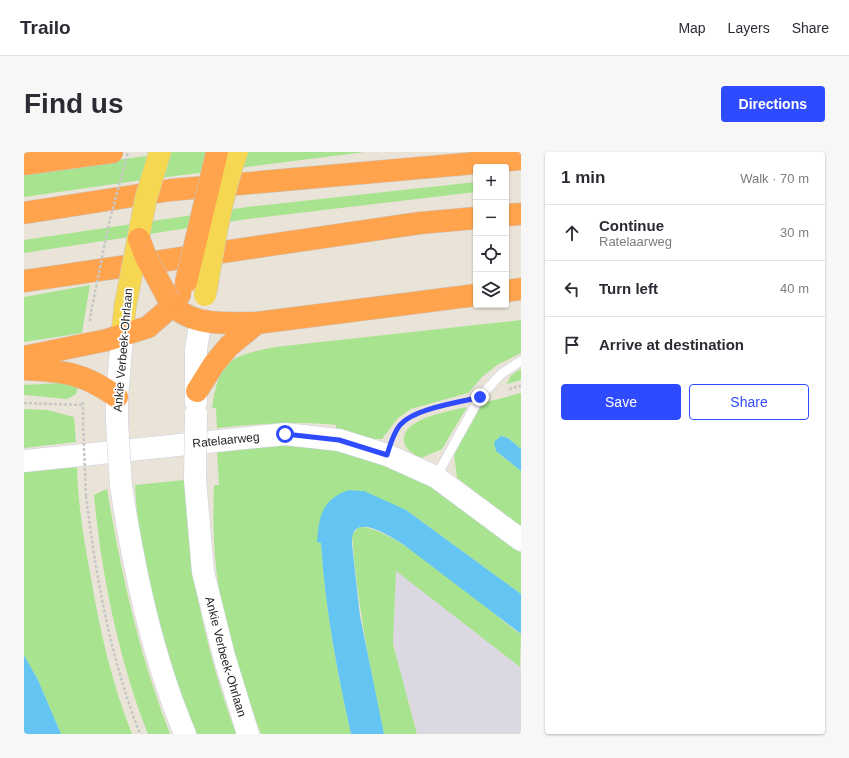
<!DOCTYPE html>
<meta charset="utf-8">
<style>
:root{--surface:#fff;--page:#f7f7f7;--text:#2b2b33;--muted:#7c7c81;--line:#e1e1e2;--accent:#2f4bff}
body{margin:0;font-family:Helvetica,sans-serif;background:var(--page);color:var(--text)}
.controls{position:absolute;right:12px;top:12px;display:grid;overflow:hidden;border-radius:4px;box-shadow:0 1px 3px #0004}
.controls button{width:36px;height:36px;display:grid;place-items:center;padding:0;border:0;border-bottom:1px solid var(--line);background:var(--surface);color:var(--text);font:20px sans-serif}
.stop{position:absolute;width:12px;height:12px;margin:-9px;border:3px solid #2f4bff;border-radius:50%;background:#fff}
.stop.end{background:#2f4bff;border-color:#fff;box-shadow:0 1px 4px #0008}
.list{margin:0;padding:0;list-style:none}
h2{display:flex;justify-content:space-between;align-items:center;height:52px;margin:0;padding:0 16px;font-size:17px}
h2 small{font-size:13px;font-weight:400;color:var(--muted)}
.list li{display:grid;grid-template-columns:26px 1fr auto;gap:12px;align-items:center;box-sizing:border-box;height:56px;padding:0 16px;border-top:1px solid var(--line)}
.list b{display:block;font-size:15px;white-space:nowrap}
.list p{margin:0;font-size:13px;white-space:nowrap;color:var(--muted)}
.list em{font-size:13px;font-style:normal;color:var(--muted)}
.actions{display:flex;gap:8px;padding:12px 16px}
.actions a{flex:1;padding:9px 0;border:1px solid var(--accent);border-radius:4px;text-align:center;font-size:14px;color:var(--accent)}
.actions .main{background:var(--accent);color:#fff}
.icon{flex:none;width:22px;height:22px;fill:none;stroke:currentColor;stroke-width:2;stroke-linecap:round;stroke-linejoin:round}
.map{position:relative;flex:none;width:497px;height:582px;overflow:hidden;border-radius:4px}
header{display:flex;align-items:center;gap:24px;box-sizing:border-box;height:56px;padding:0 20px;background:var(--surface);border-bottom:1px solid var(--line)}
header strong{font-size:19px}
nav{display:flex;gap:22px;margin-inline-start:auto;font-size:14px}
.intro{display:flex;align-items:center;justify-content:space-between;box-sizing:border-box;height:96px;padding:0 24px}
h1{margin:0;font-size:28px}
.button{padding:10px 18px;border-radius:4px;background:var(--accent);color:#fff;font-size:14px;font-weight:700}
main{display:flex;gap:24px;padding:0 24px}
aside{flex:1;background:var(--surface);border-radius:4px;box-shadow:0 1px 3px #0004}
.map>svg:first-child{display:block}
.industrial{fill:#dbd8e2}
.green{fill:#a8e490}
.water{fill:#64c5f2}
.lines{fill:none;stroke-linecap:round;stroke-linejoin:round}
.service-casing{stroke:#cccfe1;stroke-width:10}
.tertiary-casing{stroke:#cccfe1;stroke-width:23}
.secondary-casing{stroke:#cccfe1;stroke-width:23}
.primary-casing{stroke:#c7c7c7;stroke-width:23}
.motorway-casing{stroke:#c7c7c7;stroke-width:23}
.path{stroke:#c7c7c7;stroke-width:2.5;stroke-dasharray:3 2;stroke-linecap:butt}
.service{stroke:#fff;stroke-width:9}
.tertiary{stroke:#fff;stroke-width:22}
.secondary{stroke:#fff;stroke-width:22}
.primary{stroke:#f5d751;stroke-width:22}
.motorway{stroke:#ffa34d;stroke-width:22}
.secondary-bridge-casing{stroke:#cccfe1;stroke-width:23;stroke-linecap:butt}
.primary-bridge-casing{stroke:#c7c7c7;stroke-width:23;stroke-linecap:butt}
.motorway-bridge-casing{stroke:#c7c7c7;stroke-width:23;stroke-linecap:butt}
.path-bridge{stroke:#c7c7c7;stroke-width:2.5;stroke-dasharray:3 2;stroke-linecap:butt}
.secondary-bridge{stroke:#fff;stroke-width:22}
.primary-bridge{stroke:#f5d751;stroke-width:22}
.motorway-bridge{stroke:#ffa34d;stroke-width:22}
.route{stroke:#2f4bff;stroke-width:5}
.labels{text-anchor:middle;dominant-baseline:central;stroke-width:3.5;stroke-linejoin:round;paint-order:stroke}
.street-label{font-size:12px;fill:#262626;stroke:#fff}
</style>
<header>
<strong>Trailo</strong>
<nav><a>Map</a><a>Layers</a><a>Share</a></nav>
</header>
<div class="intro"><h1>Find us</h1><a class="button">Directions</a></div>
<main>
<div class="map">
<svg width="497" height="582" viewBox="0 0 497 582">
<rect width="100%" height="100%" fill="#eae3d7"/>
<path class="industrial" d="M 372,418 L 497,516 L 497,582 L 393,582 L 369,492 Z"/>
<path class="green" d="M 150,0 L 341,0 L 111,29 L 0,45 L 0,21 Z
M 452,30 L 452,40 L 224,67 L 0,101 L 0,88 L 223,55 Z
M 66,133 L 58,181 L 0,190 L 0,145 Z
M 497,168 L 497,201 L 473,213 L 458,225 L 444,241 L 387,257 L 374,266 L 358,287 L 348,287 L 312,278 L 312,273 C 271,269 233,272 193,276 L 192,256 L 188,256 C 195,208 206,204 251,195 Z
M 497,217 L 497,228 L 483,232 L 487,223 Z
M 35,231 L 48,232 L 54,234 L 52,242 L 43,247 L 0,243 L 0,233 Z
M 497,241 L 497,297 L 484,286 L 477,284 L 472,299 L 497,319 L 497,375 L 433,326 L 430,302 L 459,251 Z
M 443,255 L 418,297 L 397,306 C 390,302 381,298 380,289 C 377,266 427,259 443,255 Z
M 0,257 L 23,258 L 50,265 L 52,290 L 0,296 Z
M 258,294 C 307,295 352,305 396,327 C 431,344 466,377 497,401 L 497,442 L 382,358 L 293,390 L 297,391 C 301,455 313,519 327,582 L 237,582 C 217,529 198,472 192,415 C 189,388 189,360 190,333 L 195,333 L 193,299 Z
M 53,315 C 54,353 60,389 67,426 C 76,480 88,531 108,582 L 37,582 L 14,528 L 0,503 L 0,320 Z
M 160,328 C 163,368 166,408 174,447 C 183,493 196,538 212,582 L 173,582 C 140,507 115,415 111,333 Z
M 83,337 C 97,421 115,503 146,582 L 124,582 C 95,509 77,421 70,343 Z
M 337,375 C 374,377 460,454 492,479 L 497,481 L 496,515 L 372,419 L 369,492 L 393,582 L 360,582 L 357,569 C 344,506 333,448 328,383 L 334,376 Z"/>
<path class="water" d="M 477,284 L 484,286 L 497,297 L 497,319 L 472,299 L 470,290 Z
M 325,338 L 340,339 L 382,358 L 497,442 L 497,481 L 496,481 L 380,393 C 367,385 326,357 328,392 L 336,464 L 360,582 L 327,582 C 313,519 301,456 297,391 L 293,390 C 295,364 298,347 325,338 Z
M 0,503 L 14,528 L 37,582 L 0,582 Z"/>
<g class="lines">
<defs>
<path id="service" d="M 412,325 L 456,245 L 477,222 L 497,209"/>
<g id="tertiary">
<path id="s1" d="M 0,309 L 261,282 L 315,288 L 363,303 L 412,325 L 497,388"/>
</g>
<g id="secondary">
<path d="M 172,250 L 172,197 L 177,168"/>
<path d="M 93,270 L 93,245 L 98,184"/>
<path id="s2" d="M 171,327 L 179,420 L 200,504 L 224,582"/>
<path d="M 97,334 C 110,418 128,504 161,582"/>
</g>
<path id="primary" d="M 98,184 L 101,155"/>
<path id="motorway" d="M 0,12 L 88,0
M 0,61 L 147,38 L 497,7
M 482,63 L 497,62
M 0,129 L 396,71 L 452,66
M 482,139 L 497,137
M 145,148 C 162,175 204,171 233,171 L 452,143
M 0,205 L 83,188 L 124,175 L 148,154 L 156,142
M 0,217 C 40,219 60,221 93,245
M 173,239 L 190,212 L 205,194 L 233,171"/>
</defs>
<use href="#service" class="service-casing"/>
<use href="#tertiary" class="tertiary-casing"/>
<use href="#secondary" class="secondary-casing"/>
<use href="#primary" class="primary-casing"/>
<use href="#motorway" class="motorway-casing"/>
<path class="path" d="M 66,169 L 67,160
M 485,237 L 497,234
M 59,250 L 59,271
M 0,251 L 59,253
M 371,282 C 383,258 412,256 435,250
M 62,344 C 72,425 86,505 116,582"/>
<use href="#service" class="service"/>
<use href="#tertiary" class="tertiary"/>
<use href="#secondary" class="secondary"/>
<use href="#primary" class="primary"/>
<use href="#motorway" class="motorway"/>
<defs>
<path id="secondary-bridge" d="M 93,270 L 97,334
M 171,327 L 172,262"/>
<path id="primary-bridge" d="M 181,143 C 190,96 196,46 213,0
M 101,155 L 122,46 L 136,0"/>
<path id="motorway-bridge" d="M 115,87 L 122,105 L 145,148
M 162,130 L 193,0"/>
</defs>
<use href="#secondary-bridge" class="secondary-bridge-casing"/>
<use href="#primary-bridge" class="primary-bridge-casing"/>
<use href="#motorway-bridge" class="motorway-bridge-casing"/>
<path class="path-bridge" d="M 67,160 L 85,71 L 104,0
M 59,271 L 62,344"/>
<use href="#secondary-bridge" class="secondary-bridge"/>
<use href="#primary-bridge" class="primary-bridge"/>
<use href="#motorway-bridge" class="motorway-bridge"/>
</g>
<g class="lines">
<path class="route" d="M 261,282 L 315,288 L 363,303 C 366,293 370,279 377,272 C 392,256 434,251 456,245"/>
</g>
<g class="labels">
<g class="street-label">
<text transform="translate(99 198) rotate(-85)">Ankie Verbeek-Ohrlaan</text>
<text stroke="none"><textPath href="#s1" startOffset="203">Ratelaarweg</textPath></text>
<text stroke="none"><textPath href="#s2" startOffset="181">Ankie Verbeek-Ohrlaan</textPath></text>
</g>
</g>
</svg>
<div class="controls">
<button>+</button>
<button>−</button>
<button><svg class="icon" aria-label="locate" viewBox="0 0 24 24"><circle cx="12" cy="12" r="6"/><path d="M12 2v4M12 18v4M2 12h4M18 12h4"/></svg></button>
<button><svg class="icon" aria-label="layers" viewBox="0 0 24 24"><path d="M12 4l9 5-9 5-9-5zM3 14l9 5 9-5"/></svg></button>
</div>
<div class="stop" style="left:261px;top:282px"></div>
<div class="stop end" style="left:456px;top:245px"></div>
</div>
<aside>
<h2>1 min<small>Walk · 70 m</small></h2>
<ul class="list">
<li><svg class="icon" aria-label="ahead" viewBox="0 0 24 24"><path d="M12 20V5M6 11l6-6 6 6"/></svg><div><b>Continue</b><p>Ratelaarweg</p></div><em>30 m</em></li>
<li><svg class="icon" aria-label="left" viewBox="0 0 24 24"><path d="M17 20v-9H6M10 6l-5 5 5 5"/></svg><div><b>Turn left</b></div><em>40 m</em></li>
<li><svg class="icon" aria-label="arrive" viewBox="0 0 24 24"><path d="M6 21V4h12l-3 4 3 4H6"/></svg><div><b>Arrive at destination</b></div></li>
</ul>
<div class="actions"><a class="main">Save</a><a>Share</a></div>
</aside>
</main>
